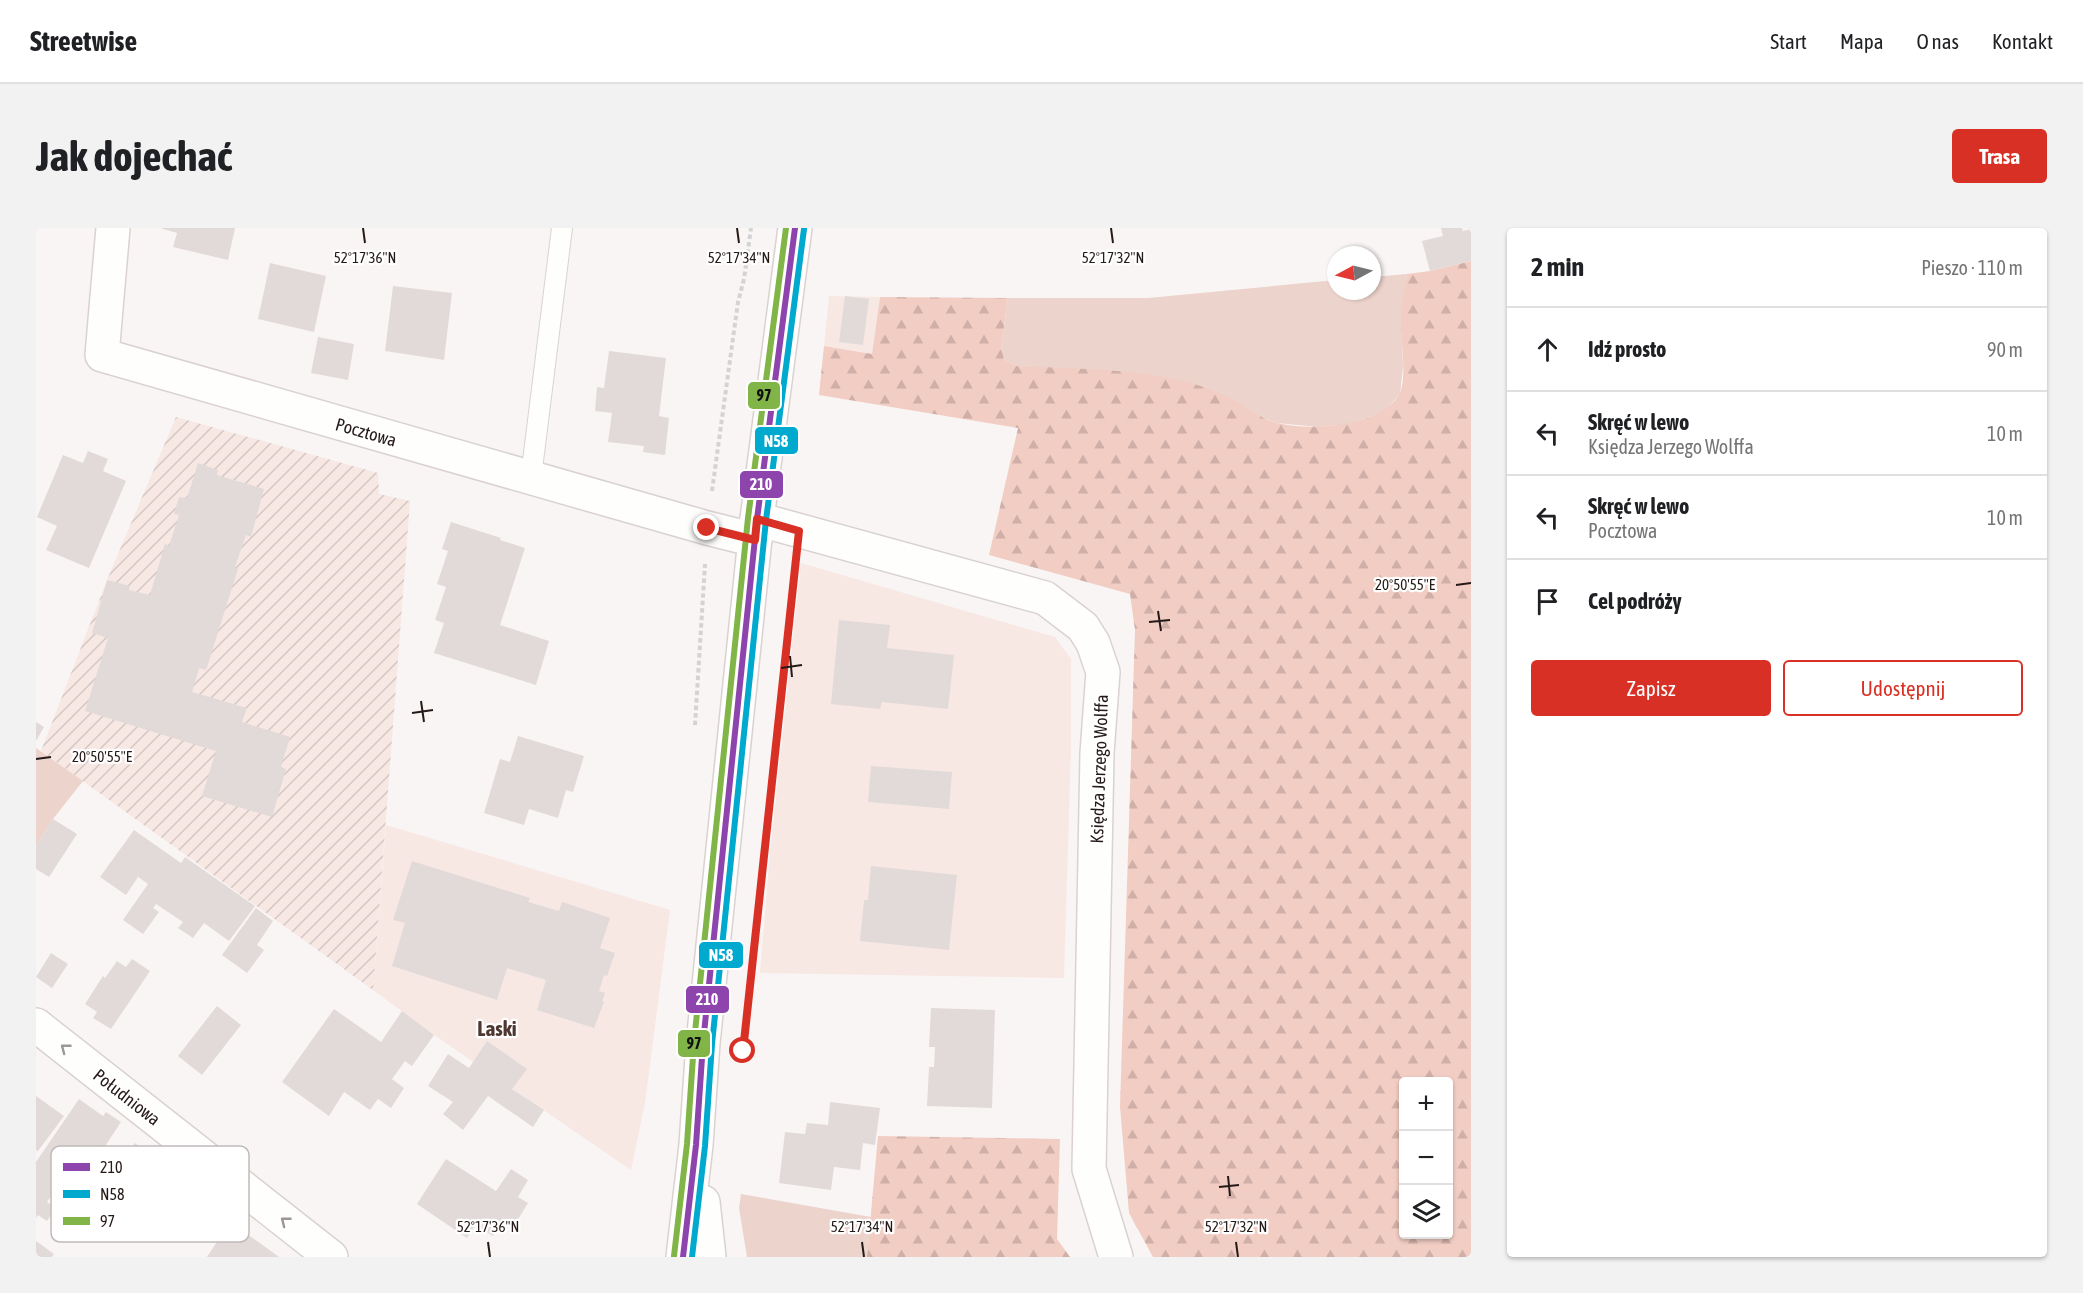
<!DOCTYPE html>
<html lang="pl">
<meta charset="utf-8">
<style>
:root{--surface:#fff;--page:#f2f2f2;--text:#202124;--muted:#757577;--line:#e0e0e0;--accent:#d93025}
body{margin:0;font-family:"Asap Condensed",sans-serif;background:var(--page);color:var(--text)}
.controls{position:absolute;right:18px;bottom:18px;display:grid;overflow:hidden;border-radius:6px;box-shadow:0 2px 4px #0004}
.controls button{width:54px;height:54px;display:grid;place-items:center;padding:0;border:0;border-bottom:2px solid var(--line);background:var(--surface);color:var(--text);font:30px sans-serif}
.compass{position:absolute;left:1291px;top:18px;width:54px;height:54px;border-radius:50%;background:var(--surface);box-shadow:0 2px 4px #0004;rotate:263deg}
.stop{position:absolute;width:18px;height:18px;margin:-14px;border:4px solid #d93025;border-radius:50%;background:#fff}
.stop.end{background:#d93025;border-color:#fff;box-shadow:0 2px 6px #0008}
.list{margin:0;padding:0;list-style:none}
h2{display:flex;justify-content:space-between;align-items:center;height:78px;margin:0;padding:0 24px;font-size:26px}
h2 small{font-size:20px;font-weight:400;color:var(--muted)}
.list li{display:grid;grid-template-columns:39px 1fr auto;gap:18px;align-items:center;box-sizing:border-box;height:84px;padding:0 24px;border-top:2px solid var(--line)}
.list b{display:block;font-size:22px;white-space:nowrap}
.list p{margin:0;font-size:20px;white-space:nowrap;color:var(--muted)}
.list em{font-size:20px;font-style:normal;color:var(--muted)}
.actions{display:flex;gap:12px;padding:18px 24px}
.actions a{flex:1;padding:14px 0;border:2px solid var(--accent);border-radius:6px;text-align:center;font-size:21px;color:var(--accent)}
.actions .main{background:var(--accent);color:#fff}
.icon{flex:none;width:33px;height:33px;fill:none;stroke:currentColor;stroke-width:2;stroke-linecap:round;stroke-linejoin:round}
.map{position:relative;flex:none;width:1435px;height:1029px;overflow:hidden;border-radius:6px}
header{display:flex;align-items:center;gap:36px;box-sizing:border-box;height:84px;padding:0 30px;background:var(--surface);border-bottom:2px solid var(--line)}
header strong{font-size:28px}
nav{display:flex;gap:33px;margin-inline-start:auto;font-size:21px}
.intro{display:flex;align-items:center;justify-content:space-between;box-sizing:border-box;height:144px;padding:0 36px}
h1{margin:0;font-size:42px}
.button{padding:15px 27px;border-radius:6px;background:var(--accent);color:#fff;font-size:21px;font-weight:700}
main{display:flex;gap:36px;padding:0 36px}
aside{flex:1;background:var(--surface);border-radius:6px;box-shadow:0 2px 4px #0004}
.map>svg:first-child{display:block}
.built{fill:#f7e8e4}
.industrial{fill:url(#industrial-furrows)}
.grass{fill:#ecd3cc}
.forest{fill:url(#forest-firs);fill-rule:evenodd}
.building{fill:#e2dad8}
.lines{fill:none;stroke-linecap:round;stroke-linejoin:round}
.lane-casing{stroke:#dad2d0;stroke-width:22}
.street-casing{stroke:#dad2d0;stroke-width:36}
.secondary-casing{stroke:#dad2d0;stroke-width:36}
.path{stroke:#d4d3d3;stroke-width:4;stroke-dasharray:4.5 3;stroke-linecap:butt}
.lane{stroke:#fefefd;stroke-width:20}
.street{stroke:#fefefd;stroke-width:33}
.secondary{stroke:#fefefd;stroke-width:33}
.bus-1-casing{stroke:#fff;stroke-width:10}
.bus-2-casing{stroke:#fff;stroke-width:10}
.bus-3-casing{stroke:#fff;stroke-width:10}
.bus-1{stroke:#8e44ad;stroke-width:6}
.bus-2{stroke:#00a9ce;stroke-width:6}
.bus-3{stroke:#82b547;stroke-width:6}
.oneway{stroke:#9c9796}
.route{stroke:#d93025;stroke-width:8}
.ticks{fill:none;stroke:#251a17;stroke-width:2}
.labels{text-anchor:middle;dominant-baseline:central;stroke-width:4.5;stroke-linejoin:round;paint-order:stroke}
.street-label{font-size:18px;fill:#251a17;stroke:#fff}
.quarter-label{font-size:21px;font-weight:bold;fill:#4f3731;stroke:#fff}
.key{fill:#fff;stroke:#bebab9;stroke-width:1.5}
.key-label{font-size:16px;fill:#251a17}
.ticks-label{font-size:15px;text-anchor:middle;fill:#251a17;stroke:#fff;stroke-width:4.5;stroke-linejoin:round;paint-order:stroke}
.line-badge{stroke:#fff;stroke-width:2}
.badge-label{font-size:16px;text-anchor:middle;font-weight:bold;fill:#fff}
.pale-badge-label{font-size:16px;text-anchor:middle;font-weight:bold;fill:#111}
</style>
<header>
<strong>Streetwise</strong>
<nav><a>Start</a><a>Mapa</a><a>O nas</a><a>Kontakt</a></nav>
</header>
<div class="intro"><h1>Jak dojechać</h1><a class="button">Trasa</a></div>
<main>
<div class="map">
<svg width="1435" height="1029" viewBox="0 0 1435 1029">
<defs>
<pattern id="industrial-furrows" width="10" height="10" patternUnits="userSpaceOnUse" patternTransform="scale(1.5)"><rect width="10" height="10" fill="#f7e8e4"/><path d="M-1 1l2-2M0 10L10 0M9 11l2-2" fill="none" stroke="#d4c6c3"/></pattern>
<pattern id="forest-firs" width="22" height="20" patternUnits="userSpaceOnUse" patternTransform="scale(1.5)"><rect width="22" height="20" fill="#f2cdc3"/><path d="M5 1l3.5 6h-7zM16 11l3.5 6h-7z" fill="#cfafa7"/></pattern>
</defs>
<rect width="100%" height="100%" fill="#f9f5f4"/>
<path class="built" d="M 793,68 L 844,69 L 836,126 L 788,118 Z
M 765,335 L 1019,409 L 1035,431 L 1035,519 L 1028,750 L 724,745 L 734,625 Z
M 350,597 L 634,682 L 609,875 L 595,942 L 398,807 L 337,762 Z"/>
<path class="industrial" d="M 140,189 L 342,245 L 343,266 L 374,273 L 337,762 L 5,523 L 71,352 Z"/>
<path class="grass" d="M 1371,46 L 1365,91 L 1367,139 L 1364,166 L 1349,183 L 1317,196 L 1282,199 L 1241,195 L 1219,187 L 1198,172 L 1102,146 L 979,138 L 968,131 L 965,119 L 972,70 L 1112,70 L 1300,52 L 1300,63 L 1336,63 L 1336,49 Z
M 0,520 L 47,553 L 17,591 L 0,618 Z
M 705,966 L 835,989 L 831,1029 L 711,1029 L 703,980 Z"/>
<path class="forest" d="M 1435,33 L 1435,1029 L 1117,1029 L 1093,985 L 1084,879 L 1099,402 L 1094,366 L 953,327 L 982,200 L 783,167 L 788,118 L 836,126 L 844,69 L 972,70 L 965,119 L 968,131 L 979,138 C 1036,141 1096,140 1151,154 C 1166,158 1184,165 1198,172 C 1212,179 1224,191 1241,195 C 1275,203 1343,200 1363,167 C 1372,151 1364,110 1365,91 C 1365,76 1369,61 1371,46 L 1394,43 ZM 1368,854 L 1412,854 L 1412,1006 L 1368,1006 Z
M 842,908 L 1024,911 L 1021,1011 L 1034,1029 L 831,1029 Z"/>
<path class="building" d="M 124,0 L 199,0 L 192,32 L 137,19 L 141,5 Z
M 1405,0 L 1426,0 L 1427,3 L 1435,1 L 1435,33 L 1394,43 L 1386,13 L 1407,8 Z
M 234,35 L 290,48 L 278,104 L 222,91 Z
M 357,58 L 416,65 L 408,132 L 349,123 Z
M 809,68 L 833,71 L 827,117 L 803,114 Z
M 282,109 L 318,116 L 312,152 L 275,145 Z
M 573,123 L 630,130 L 623,188 L 633,190 L 629,227 L 607,224 L 608,218 L 572,214 L 576,185 L 559,183 L 561,159 L 568,160 Z
M 52,223 L 72,231 L 67,243 L 90,253 L 53,340 L 10,322 L 21,298 L 1,289 L 27,227 L 47,235 Z
M 162,235 L 182,242 L 181,247 L 228,261 L 215,309 L 210,307 L 199,339 L 202,341 L 170,442 L 163,440 L 156,464 L 211,480 L 206,494 L 254,509 L 245,539 L 250,541 L 236,589 L 166,568 L 180,523 L 49,483 L 72,410 L 56,405 L 71,352 L 94,358 L 93,362 L 114,367 L 129,316 L 133,318 L 143,287 L 138,286 L 143,269 L 151,270 Z
M 415,294 L 465,310 L 464,312 L 489,320 L 464,397 L 513,413 L 500,457 L 398,425 L 408,395 L 399,392 L 410,359 L 401,356 L 412,323 L 406,321 Z
M 803,392 L 854,397 L 851,420 L 918,427 L 912,481 L 846,474 L 844,481 L 795,476 Z
M 0,494 L 8,499 L 0,513 Z
M 482,508 L 548,528 L 537,564 L 530,562 L 522,590 L 493,581 L 488,597 L 448,585 L 464,531 L 474,534 Z
M 835,538 L 916,544 L 913,581 L 832,574 Z
M 17,591 L 41,606 L 13,649 L 0,641 L 0,618 Z
M 98,602 L 145,635 L 149,629 L 219,678 L 193,713 L 168,695 L 157,710 L 142,700 L 147,694 L 120,676 L 117,680 L 123,684 L 107,706 L 87,692 L 112,656 L 102,649 L 90,667 L 64,649 Z
M 376,633 L 494,670 L 492,674 L 523,683 L 526,674 L 574,690 L 564,720 L 579,725 L 571,748 L 568,747 L 563,763 L 569,765 L 566,773 L 568,774 L 558,800 L 501,782 L 510,752 L 471,740 L 461,772 L 356,738 L 369,695 L 357,692 Z
M 835,638 L 921,647 L 913,722 L 824,713 L 828,672 L 832,672 Z
M 220,680 L 237,693 L 221,717 L 228,722 L 211,745 L 186,727 Z
M 15,725 L 32,736 L 16,760 L 0,749 Z
M 96,731 L 114,743 L 75,801 L 57,790 L 61,784 L 49,776 L 67,748 L 69,750 L 81,733 L 90,739 Z
M 181,778 L 205,797 L 166,847 L 142,828 Z
M 895,780 L 959,782 L 956,880 L 891,878 L 893,839 L 898,839 L 899,819 L 893,819 Z
M 298,781 L 345,814 L 366,783 L 398,807 L 376,838 L 369,833 L 356,851 L 368,860 L 355,880 L 342,871 L 334,882 L 308,864 L 293,888 L 246,854 Z
M 451,813 L 491,841 L 476,861 L 508,882 L 497,899 L 452,868 L 427,902 L 407,886 L 417,874 L 392,858 L 412,826 L 433,840 Z
M 0,868 L 28,888 L 2,923 L 0,922 Z
M 43,871 L 67,888 L 70,884 L 85,894 L 64,926 L 51,917 L 11,974 L 20,980 L 11,993 L 2,987 L 0,990 L 0,934 Z
M 794,874 L 844,880 L 839,917 L 827,915 L 824,942 L 798,939 L 795,962 L 743,955 L 749,904 L 769,906 L 771,895 L 792,897 Z
M 99,915 L 122,932 L 67,1009 L 37,987 L 54,962 L 62,967 Z
M 410,931 L 460,963 L 475,941 L 492,952 L 482,969 L 492,975 L 478,998 L 467,992 L 457,1008 L 439,997 L 431,1010 L 381,976 Z
M 194,994 L 221,1013 L 243,1029 L 171,1029 Z
M 0,1013 L 18,1026 L 16,1029 L 0,1029 Z"/>
<g class="lines">
<defs>
<path id="lane" d="M 495,249 L 526,0"/>
<path id="street" d="M 77,0 L 66,127 L 671,300 L 719,312
M 721,291 L 1009,370 L 1047,399 L 1057,415 L 1067,444 L 1061,525 L 1053,941 L 1080,1029
M 0,797 L 295,1029"/>
<path id="secondary" d="M 667,974 L 673,1029
M 647,1029 L 660,917 L 667,815 L 721,291 L 759,0"/>
</defs>
<use href="#lane" class="lane-casing"/>
<use href="#street" class="street-casing"/>
<use href="#secondary" class="secondary-casing"/>
<path class="path" d="M 676,263 L 702,74 L 708,51 L 715,0
M 659,497 L 669,336
M 711,785 L 759,339"/>
<use href="#lane" class="lane"/>
<use href="#street" class="street"/>
<use href="#secondary" class="secondary"/>
<defs>
<path id="bus-1" d="M 647,1029 L 660,917 L 667,815 L 721,291 L 759,0"/>
<path id="bus-2" d="M 656,1029 L 669,918 L 676,816 L 730,292 L 768,1"/>
<path id="bus-3" d="M 638,1028 L 651,916 L 658,814 L 712,290 L 750,0"/>
</defs>
<use href="#bus-1" class="bus-1-casing"/>
<use href="#bus-2" class="bus-2-casing"/>
<use href="#bus-3" class="bus-3-casing"/>
<use href="#bus-1" class="bus-1"/>
<use href="#bus-2" class="bus-2"/>
<use href="#bus-3" class="bus-3"/>
</g>
<defs><path id="oneway-chevron" d="M-2-3.5L2.5 0L-2 3.5" fill="none" stroke-width="1.6" stroke-linecap="round" stroke-linejoin="round" transform="scale(1.5)"/></defs>
<g class="oneway">
<use href="#oneway-chevron" transform="translate(29 820) rotate(-142)"/>
<use href="#oneway-chevron" transform="translate(249 993) rotate(-142)"/>
</g>
<g class="lines">
<path class="route" d="M 671,300 L 719,312 L 721,291 L 763,303 L 707,823"/>
</g>
<path class="ticks" d="M 327,0 L 329,15M 701,0 L 703,15M 1075,0 L 1077,15M 1420,357 L 1435,355M 1122,383 L 1125,403M 1113,394 L 1134,392M 754,428 L 756,449M 745,440 L 766,437M 385,473 L 388,494M 376,485 L 397,482M 0,531 L 15,529M 1192,948 L 1194,968M 1183,959 L 1203,957M 452,1014 L 454,1029M 826,1014 L 828,1029M 1200,1014 L 1202,1029"/>
<g class="labels">
<g class="street-label">
<text transform="translate(330 204) rotate(16)">Pocztowa</text>
<text transform="translate(1063 541) rotate(-88)">Księdza Jerzego Wolffa</text>
<text transform="translate(91 869) rotate(38)">Południowa</text>
</g>
<g class="quarter-label">
<text x="461" y="800">Laski</text>
</g>
</g>
<rect x="15" y="918" width="198" height="96" rx="9" class="key"/>
<rect x="27" y="935" width="27" height="8" fill="#8e44ad"/>
<rect x="27" y="962" width="27" height="8" fill="#00a9ce"/>
<rect x="27" y="989" width="27" height="8" fill="#82b547"/>
<g class="key-label">
<text x="64" y="945">210</text>
<text x="64" y="972">N58</text>
<text x="64" y="999">97</text>
</g>
<g class="ticks-label">
<text x="329" y="35">52°17'36"N</text>
<text x="703" y="35">52°17'34"N</text>
<text x="1077" y="35">52°17'32"N</text>
<text x="1369" y="362">20°50'55"E</text>
<text x="66" y="534">20°50'55"E</text>
<text x="452" y="1004">52°17'36"N</text>
<text x="826" y="1004">52°17'34"N</text>
<text x="1200" y="1004">52°17'32"N</text>
</g>
<g class="line-badge">
<rect x="711" y="153" width="34" height="29" rx="6" fill="#82b547"/>
<rect x="718" y="198" width="45" height="29" rx="6" fill="#00a9ce"/>
<rect x="703" y="242" width="45" height="29" rx="6" fill="#8e44ad"/>
<rect x="662" y="713" width="46" height="28" rx="6" fill="#00a9ce"/>
<rect x="649" y="757" width="45" height="29" rx="6" fill="#8e44ad"/>
<rect x="641" y="801" width="34" height="29" rx="6" fill="#82b547"/>
</g>
<g class="badge-label">
<text x="740" y="219">N58</text>
<text x="725" y="262">210</text>
<text x="685" y="733">N58</text>
<text x="671" y="777">210</text>
</g>
<g class="pale-badge-label">
<text x="728" y="173">97</text>
<text x="658" y="821">97</text>
</g>
</svg>
<div class="controls">
<button>+</button>
<button>−</button>
<button><svg class="icon" aria-label="layers" viewBox="0 0 24 24"><path d="M12 4l9 5-9 5-9-5zM3 14l9 5 9-5"/></svg></button>
</div>
<svg class="compass" viewBox="-18 -18 36 36"><path d="M0-13l5 13h-10z" fill="#e53935"/><path d="M0 13l5-13h-10z" fill="#757577"/></svg>
<div class="stop" style="left:707px;top:823px"></div>
<div class="stop end" style="left:671px;top:300px"></div>
</div>
<aside>
<h2>2 min<small>Pieszo · 110 m</small></h2>
<ul class="list">
<li><svg class="icon" aria-label="ahead" viewBox="0 0 24 24"><path d="M12 20V5M6 11l6-6 6 6"/></svg><div><b>Idź prosto</b></div><em>90 m</em></li>
<li><svg class="icon" aria-label="left" viewBox="0 0 24 24"><path d="M17 20v-9H6M10 6l-5 5 5 5"/></svg><div><b>Skręć w lewo</b><p>Księdza Jerzego Wolffa</p></div><em>10 m</em></li>
<li><svg class="icon" aria-label="left" viewBox="0 0 24 24"><path d="M17 20v-9H6M10 6l-5 5 5 5"/></svg><div><b>Skręć w lewo</b><p>Pocztowa</p></div><em>10 m</em></li>
<li><svg class="icon" aria-label="arrive" viewBox="0 0 24 24"><path d="M6 21V4h12l-3 4 3 4H6"/></svg><div><b>Cel podróży</b></div></li>
</ul>
<div class="actions"><a class="main">Zapisz</a><a>Udostępnij</a></div>
</aside>
</main>
